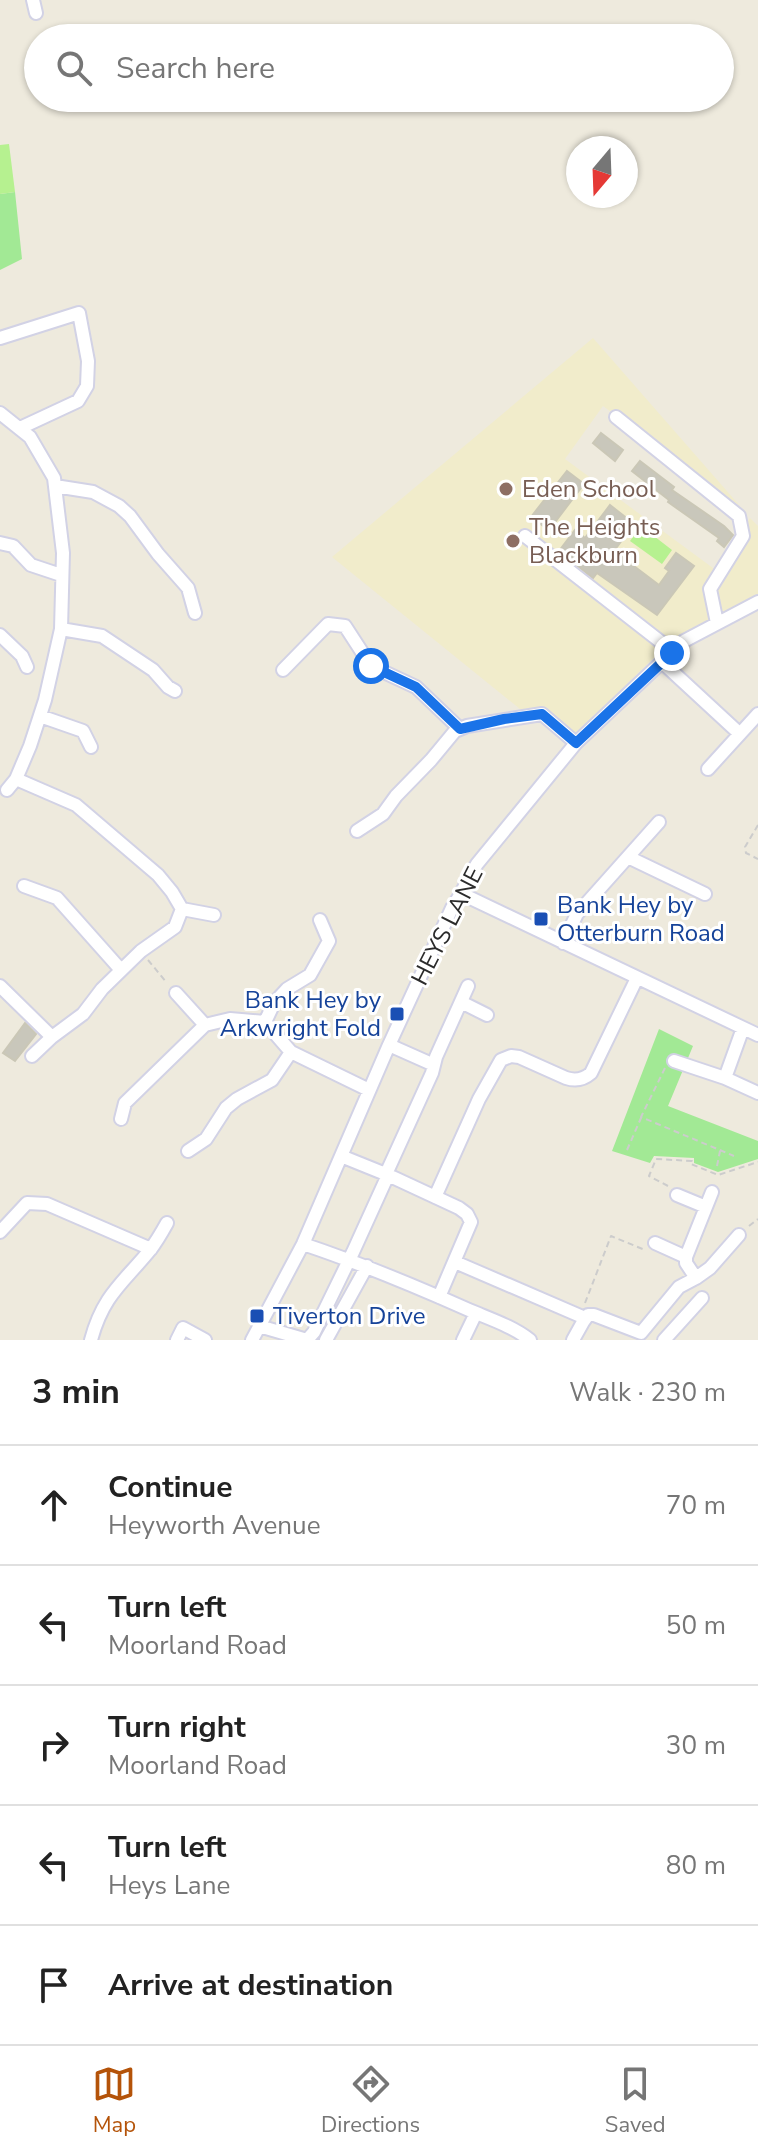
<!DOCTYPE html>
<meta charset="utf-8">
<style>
:root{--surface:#fff;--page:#f2f2f2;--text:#222;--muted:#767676;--line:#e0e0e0;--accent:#b45309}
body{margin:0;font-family:"Nunito Sans",sans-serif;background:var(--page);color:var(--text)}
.compass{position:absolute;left:566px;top:136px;width:72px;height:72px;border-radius:50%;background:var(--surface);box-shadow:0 2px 6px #0004;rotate:199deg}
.stop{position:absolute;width:24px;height:24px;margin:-18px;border:6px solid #1a73e8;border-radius:50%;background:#fff}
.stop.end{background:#1a73e8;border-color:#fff;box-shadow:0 2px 8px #0008}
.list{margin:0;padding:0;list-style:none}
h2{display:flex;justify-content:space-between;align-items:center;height:104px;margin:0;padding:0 32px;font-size:34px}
h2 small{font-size:26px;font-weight:400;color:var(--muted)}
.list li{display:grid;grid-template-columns:52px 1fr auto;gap:24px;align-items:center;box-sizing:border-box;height:120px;padding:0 32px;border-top:2px solid var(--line)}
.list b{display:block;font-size:30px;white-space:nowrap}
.list p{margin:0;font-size:26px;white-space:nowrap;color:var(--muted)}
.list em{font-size:26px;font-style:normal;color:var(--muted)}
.icon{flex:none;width:44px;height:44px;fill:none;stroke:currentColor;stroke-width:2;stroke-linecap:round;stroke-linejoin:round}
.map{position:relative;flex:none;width:758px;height:1340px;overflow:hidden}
.search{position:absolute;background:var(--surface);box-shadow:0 2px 6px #0004;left:24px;right:24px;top:24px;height:88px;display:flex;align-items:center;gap:20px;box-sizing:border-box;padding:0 28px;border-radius:44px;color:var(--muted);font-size:30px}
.sheet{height:704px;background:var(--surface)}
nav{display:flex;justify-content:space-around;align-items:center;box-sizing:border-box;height:112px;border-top:2px solid var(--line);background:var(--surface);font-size:22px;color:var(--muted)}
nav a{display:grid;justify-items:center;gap:4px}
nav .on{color:var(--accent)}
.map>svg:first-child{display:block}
.education{fill:#f1eccb}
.green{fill:#a2e995}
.pitch{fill:#b6f190}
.building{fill:#c9c7bb;stroke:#cac7b6;stroke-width:2}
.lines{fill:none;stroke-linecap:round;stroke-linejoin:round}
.minor-casing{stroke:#d2d2e5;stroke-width:16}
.path{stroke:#ccc;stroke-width:2;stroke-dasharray:6 4;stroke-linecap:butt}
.minor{stroke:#fff;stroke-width:12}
.route{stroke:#1a73e8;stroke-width:10}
.education-dot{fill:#8d6e63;stroke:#fff;stroke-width:3}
.transit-dot{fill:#1a4fb4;stroke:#fff;stroke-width:3}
.labels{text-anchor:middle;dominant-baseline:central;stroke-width:6;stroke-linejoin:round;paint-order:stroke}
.education-label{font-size:24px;fill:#785e54;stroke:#fff;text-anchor:start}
.transit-label{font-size:24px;fill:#164399;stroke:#fff;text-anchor:start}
.street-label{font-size:24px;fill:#2b2b2b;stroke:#fff}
</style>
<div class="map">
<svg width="758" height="1340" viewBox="0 0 758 1340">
<rect width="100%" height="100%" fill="#eeeadd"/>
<path class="education" d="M 593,338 L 740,506 L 603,406 L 565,459 L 717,571 L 750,518 L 758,526 L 758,595 L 666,646 L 575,734 L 520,709 L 332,557 Z"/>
<path class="green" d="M 15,192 L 22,259 L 0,270 L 0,194 Z
M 659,1029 L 693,1046 L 668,1106 L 758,1141 L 758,1159 L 718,1172 L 694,1163 L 694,1158 L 654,1156 L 650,1163 L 612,1151 Z"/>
<path class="pitch" d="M 9,144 L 15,192 L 0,194 L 0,145 Z
M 641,526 L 672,550 L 662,564 L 630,541 Z"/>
<path class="building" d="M 601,433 L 623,450 L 615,461 L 593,443 Z
M 640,461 L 674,487 L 672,490 L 724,526 L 733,535 L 724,547 L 717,541 L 719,538 L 668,502 L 669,500 L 632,471 Z
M 567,471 L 584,484 L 549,530 L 531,517 Z
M 610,505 L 634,524 L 614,551 L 659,585 L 669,571 L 665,568 L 676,553 L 694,566 L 657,615 L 597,573 L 593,578 L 559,551 L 575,530 L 585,538 Z
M 25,1023 L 36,1034 L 15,1061 L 3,1053 Z"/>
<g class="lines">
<defs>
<path id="minor" d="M 33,0 L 36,13
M 0,338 L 79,313 L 88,361 L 87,386 L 78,401 L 20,428
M 0,413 L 30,437 L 54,478 L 63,553 L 61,629 L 45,700 L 30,746 L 16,779 L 7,790
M 616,417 L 739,516 L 743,536 L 710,589 L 717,623
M 55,486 L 93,492 L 119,506 L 130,516 L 158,554 L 188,588 L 195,613
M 525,536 L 666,646 L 672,653
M 0,543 L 13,546 L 31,565 L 61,575
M 61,629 L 102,636 L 153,670 L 168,687 L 175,691
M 0,635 L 22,656 L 27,667
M 662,662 L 740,734
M 283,670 L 328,624 L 345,626 L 371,666 L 416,687 L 460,729
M 40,716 L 83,731 L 91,747
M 708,769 L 758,714
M 16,779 L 76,805 L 158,875 L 172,892 L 182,909 L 175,927 L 141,951 L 102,989 L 83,1014 L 52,1037 L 32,1056
M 357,831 L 383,814 L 396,796 L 431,760 L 455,731 L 467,726 L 542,714 L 576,743
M 628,857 L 705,894
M 24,886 L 57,898 L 121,970
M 462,894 L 758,1035
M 182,909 L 214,915
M 563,943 L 577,914 L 659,822
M 0,986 L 52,1037
M 176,993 L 205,1025
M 461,1002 L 487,1015
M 265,1022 L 274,1003 L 287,989 L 310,975 L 329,941 L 320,920
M 743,1028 L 725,1078 L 758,1093
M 389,1045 L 434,1065
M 674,1061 L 725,1078
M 121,1119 L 125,1103 L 205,1025 L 230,1019 L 265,1022 L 291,1052 L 369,1090
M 188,1151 L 206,1139 L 226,1108 L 237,1099 L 272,1080 L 291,1052
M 341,1156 L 388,1175 L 459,1208 L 467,1214 L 471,1222 L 439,1297
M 386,1174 L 432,1073 L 436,1057 L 468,986
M 677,1195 L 706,1207
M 435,1197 L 479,1099 L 501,1060 L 511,1056 L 519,1057 L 566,1078 C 575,1081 583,1080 591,1073 L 637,978
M 0,1232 L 27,1203 L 47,1204 L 151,1249
M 303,1244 C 360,1263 415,1286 469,1310 C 490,1319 512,1326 530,1340
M 686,1257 L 712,1192
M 455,1262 L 585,1318
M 696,1278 L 710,1268 L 739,1235
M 259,1326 L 307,1340
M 91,1340 C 103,1295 123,1283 150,1250 C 157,1241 162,1232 167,1223
M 177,1340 L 183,1328 L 205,1340
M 252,1340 L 303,1244 L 389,1045 L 452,908 C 462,894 468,879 477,864 L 576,743 L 684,641 L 758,602
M 307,1340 L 314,1332 L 353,1252 L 388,1175
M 326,1340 L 367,1266
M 463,1340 L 476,1313
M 573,1340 L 583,1322 L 588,1315 L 594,1315 L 641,1333 L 679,1287 L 696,1278 L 686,1263 L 686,1257 L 655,1243
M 664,1340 L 702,1298"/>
</defs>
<use href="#minor" class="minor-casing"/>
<path class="path" d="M 758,825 L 745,847 L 746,853 L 758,859
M 148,960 L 167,983
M 665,1068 L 641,1117 L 734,1156
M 627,1150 L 641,1118
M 717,1166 L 720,1151
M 668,1186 L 649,1176 L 656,1159 L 692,1161 L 691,1164 L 718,1175 L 758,1162
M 749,1226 L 758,1219
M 585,1303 L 611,1236 L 645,1250"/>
<use href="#minor" class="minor"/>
</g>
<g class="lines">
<path class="route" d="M 371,666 L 416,687 L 460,729 L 504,719 L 542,714 L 576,743 L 672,653"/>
</g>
<g class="education-dot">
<circle cx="506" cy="489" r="8"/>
<circle cx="513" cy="541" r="8"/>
</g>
<g class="transit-dot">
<rect x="533" y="911" width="16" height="16" rx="4"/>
<rect x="389" y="1006" width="16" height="16" rx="4"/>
<rect x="249" y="1308" width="16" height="16" rx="4"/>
</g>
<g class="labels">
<g class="education-label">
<text x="522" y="489">Eden School</text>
<text x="529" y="527">The Heights<tspan x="529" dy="28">Blackburn</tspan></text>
</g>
<g class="transit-label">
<text x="557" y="905">Bank Hey by<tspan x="557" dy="28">Otterburn Road</tspan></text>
<text x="381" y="1000" text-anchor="end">Bank Hey by<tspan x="381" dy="28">Arkwright Fold</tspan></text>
<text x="273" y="1316">Tiverton Drive</text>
</g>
<g class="street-label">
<text transform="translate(447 926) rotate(-63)">HEYS LANE</text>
</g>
</g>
</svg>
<svg class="compass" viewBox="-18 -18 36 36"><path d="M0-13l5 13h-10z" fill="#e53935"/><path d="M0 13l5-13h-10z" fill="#767676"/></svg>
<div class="stop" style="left:371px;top:666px"></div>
<div class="stop end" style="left:672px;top:653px"></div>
<div class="search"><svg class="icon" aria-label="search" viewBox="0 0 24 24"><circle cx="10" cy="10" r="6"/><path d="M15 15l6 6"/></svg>Search here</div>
</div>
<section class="sheet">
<h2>3 min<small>Walk · 230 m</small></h2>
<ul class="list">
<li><svg class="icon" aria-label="ahead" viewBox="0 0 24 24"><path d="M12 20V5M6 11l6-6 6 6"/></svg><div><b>Continue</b><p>Heyworth Avenue</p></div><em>70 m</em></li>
<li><svg class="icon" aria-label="left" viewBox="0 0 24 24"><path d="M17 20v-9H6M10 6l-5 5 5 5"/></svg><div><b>Turn left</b><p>Moorland Road</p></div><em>50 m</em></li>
<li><svg class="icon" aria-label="right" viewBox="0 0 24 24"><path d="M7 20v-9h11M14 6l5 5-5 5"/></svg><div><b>Turn right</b><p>Moorland Road</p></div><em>30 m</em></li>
<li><svg class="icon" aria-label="left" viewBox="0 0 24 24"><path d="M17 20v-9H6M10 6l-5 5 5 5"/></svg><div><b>Turn left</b><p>Heys Lane</p></div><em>80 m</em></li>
<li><svg class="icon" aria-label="arrive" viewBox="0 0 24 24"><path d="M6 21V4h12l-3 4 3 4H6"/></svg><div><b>Arrive at destination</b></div></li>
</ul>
</section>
<nav>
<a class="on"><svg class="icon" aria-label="map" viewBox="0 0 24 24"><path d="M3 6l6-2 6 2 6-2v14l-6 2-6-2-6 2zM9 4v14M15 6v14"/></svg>Map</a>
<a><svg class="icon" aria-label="directions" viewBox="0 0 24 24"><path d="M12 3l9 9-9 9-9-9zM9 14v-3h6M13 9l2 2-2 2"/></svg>Directions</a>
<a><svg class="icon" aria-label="saved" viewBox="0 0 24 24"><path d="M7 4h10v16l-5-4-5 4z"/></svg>Saved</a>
</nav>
